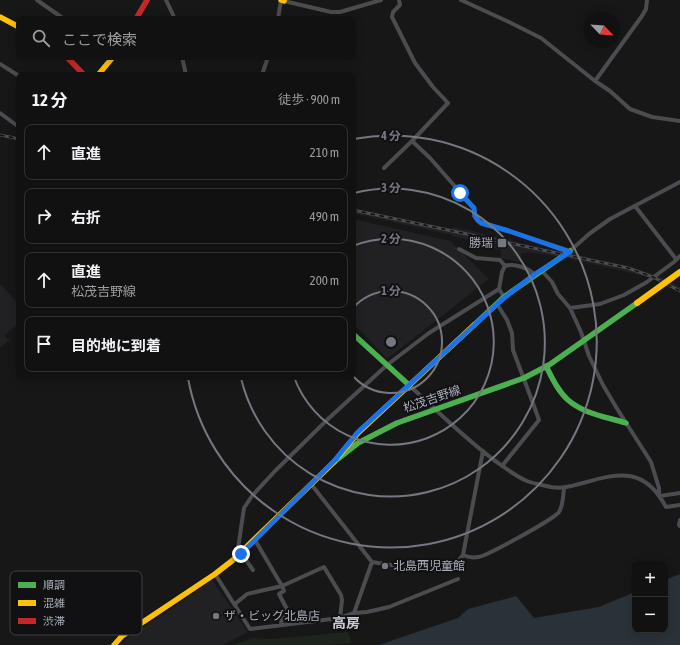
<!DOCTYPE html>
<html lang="ja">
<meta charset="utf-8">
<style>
:root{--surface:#111;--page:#1e1f1f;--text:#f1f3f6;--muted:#9c9d9f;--line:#303131}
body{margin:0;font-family:"Asap Condensed","Noto Sans JP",sans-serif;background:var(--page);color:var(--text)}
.controls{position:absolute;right:12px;bottom:12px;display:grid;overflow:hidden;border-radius:8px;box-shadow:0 2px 10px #0003}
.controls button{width:36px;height:36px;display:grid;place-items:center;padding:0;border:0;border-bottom:1px solid var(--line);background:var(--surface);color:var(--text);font:20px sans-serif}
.compass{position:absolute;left:584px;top:12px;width:36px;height:36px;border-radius:50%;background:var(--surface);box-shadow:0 2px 10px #0003;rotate:115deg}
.stop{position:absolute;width:12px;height:12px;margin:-9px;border:3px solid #1a73e8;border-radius:50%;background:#fff}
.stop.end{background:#1a73e8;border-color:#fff;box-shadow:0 1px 4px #0008}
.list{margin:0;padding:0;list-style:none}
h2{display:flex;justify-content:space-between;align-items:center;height:52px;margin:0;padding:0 16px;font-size:17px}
h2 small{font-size:13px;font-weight:400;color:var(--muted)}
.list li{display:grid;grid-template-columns:26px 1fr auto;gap:12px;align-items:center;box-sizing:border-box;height:56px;margin:0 8px 8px;padding:0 8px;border:1px solid var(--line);border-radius:8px}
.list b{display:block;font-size:15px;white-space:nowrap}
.list p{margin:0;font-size:13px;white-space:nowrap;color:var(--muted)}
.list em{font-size:13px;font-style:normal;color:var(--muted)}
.icon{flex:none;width:22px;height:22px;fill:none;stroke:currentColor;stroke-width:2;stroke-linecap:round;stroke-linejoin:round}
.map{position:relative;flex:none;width:680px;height:645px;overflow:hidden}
.search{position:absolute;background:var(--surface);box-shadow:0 2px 10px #0003;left:16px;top:16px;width:340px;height:44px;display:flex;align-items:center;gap:10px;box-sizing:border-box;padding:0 14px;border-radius:8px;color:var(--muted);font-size:15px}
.panel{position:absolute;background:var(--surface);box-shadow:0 2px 10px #0003;left:16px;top:72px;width:340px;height:308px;border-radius:8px}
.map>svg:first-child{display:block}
.built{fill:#212123}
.green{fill:#1d241e}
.water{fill:#2a3239}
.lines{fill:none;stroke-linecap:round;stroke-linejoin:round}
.street{stroke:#4b4c50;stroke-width:4}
.fast{stroke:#4caf50;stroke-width:5.5}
.slow{stroke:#ffc107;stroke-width:5.5}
.jam{stroke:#c62828;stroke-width:5.5}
.rail-casing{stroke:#4b4c4f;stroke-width:3}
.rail{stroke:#111113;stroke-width:1.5;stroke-dasharray:4.5;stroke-linecap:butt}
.slow-bridge{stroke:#ffc107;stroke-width:6}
.route{stroke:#1a73e8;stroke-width:5}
.ring{fill:none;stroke:#757880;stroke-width:2}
.poi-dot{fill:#757880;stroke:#111113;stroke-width:1.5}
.labels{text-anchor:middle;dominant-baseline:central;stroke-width:4;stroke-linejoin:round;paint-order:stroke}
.poi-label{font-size:12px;fill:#a8adb8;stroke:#111113;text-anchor:start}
.street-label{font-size:12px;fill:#a8adb8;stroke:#111113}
.quarter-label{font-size:14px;font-weight:bold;fill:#c9ccd4;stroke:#111113}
.key{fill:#111113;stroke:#3e4045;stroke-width:1}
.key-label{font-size:11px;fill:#a8adb8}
.centre{fill:#757880;stroke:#111113;stroke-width:2}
.ring-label{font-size:12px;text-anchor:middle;font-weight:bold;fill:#757880;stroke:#111113;stroke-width:4;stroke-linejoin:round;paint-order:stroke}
</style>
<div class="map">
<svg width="680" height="645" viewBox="0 0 680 645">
<rect width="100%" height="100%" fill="#171717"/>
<path class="built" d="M 353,208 L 452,229 L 453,227 L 485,234 L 512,239 L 511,241 L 628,266 L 664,278 L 680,287 L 680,293 L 662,282 L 644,276 L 562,257 L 527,252 L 526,254 L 522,253 L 520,262 L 500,258 L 501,253 L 500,250 L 484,246 L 485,243 L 452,236 L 452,235 L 353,213 Z
M 353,219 L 450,241 L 489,279 L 387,359 L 353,323 Z
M 0,284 L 19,304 L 19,324 L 4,335 L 10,340 L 0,347 Z
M 212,580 L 248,632 L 223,645 L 121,645 L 131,635 L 167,612 Z"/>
<path class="green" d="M 348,632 L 352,643 L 329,645 L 232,645 L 254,638 L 271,639 Z"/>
<path class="water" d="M 680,574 L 680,645 L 379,645 L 458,618 L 468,609 L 516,596 L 534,618 L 599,607 L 635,592 L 635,630 L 665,630 L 665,580 Z"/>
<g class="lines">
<path class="street" d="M 37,0 L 64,19
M 166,0 L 175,19
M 461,0 L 509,22 L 541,38 L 595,81 L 610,91 L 630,109 L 652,117 L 680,121
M 284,1 L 331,12 L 340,12 L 381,0
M 278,19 L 281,0
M 182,57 L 186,75
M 0,64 L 19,76
M 262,75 L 268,57
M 595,81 L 642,16 L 646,9 L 647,0
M 0,113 L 19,127
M 412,141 L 430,158 L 474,208 L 474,216 L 478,221 L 570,251 L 589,234 L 610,219 L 680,182
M 384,168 L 412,141 L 448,103 L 433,87 L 415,63 L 392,17 L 393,12 L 400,5 L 399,0
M 635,206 L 676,259
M 459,249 L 476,258 L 500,260 L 505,266 C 515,263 528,268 535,275
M 542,271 L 552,282 L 558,294 L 570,308 L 581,332 L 589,356 L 603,385 L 616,407 L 651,462 L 659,488 L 659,495
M 504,297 L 499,289 L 502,272 L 505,266
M 497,304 L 507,320 L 512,333 L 513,350 L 534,406 L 539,420 L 502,466
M 570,308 L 600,304 L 624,295 L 647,282 L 674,262 L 680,256
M 409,385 C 436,410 463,437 494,460 C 504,467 515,476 527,481 C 534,484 543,485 551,487 C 564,489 570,486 583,483 C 621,472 645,468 666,507 L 680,505
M 311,484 L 372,562 L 409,568 L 435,570 L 460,559 L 463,555 L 483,451
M 660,496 L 680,493
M 680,520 L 679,525 L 680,526
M 255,540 L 282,586 L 324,567 L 341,595 L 342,600 L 340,618
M 241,553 L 253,570
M 237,555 L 244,508 L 252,496 L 275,471 L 328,419 L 387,365 L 429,333 L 499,289
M 463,555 C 468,557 473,558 478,557 C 487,556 554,519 559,512 C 563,506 563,496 564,489
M 215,574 L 250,629 L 340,618 L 354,613 L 367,612 L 389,607 L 458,579
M 235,604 L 247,594 L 282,586 L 284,591 L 279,594 L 289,613 L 282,616 L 281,625
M 354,613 L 372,562"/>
<path class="fast" d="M 474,325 L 504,297 L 570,251
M 353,334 L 409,385
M 546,366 C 552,378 558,391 568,400 C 584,414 607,417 626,423
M 334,462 L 358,443 L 397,423 L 524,378 L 549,365 L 637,303"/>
<path class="slow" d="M 281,0 L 284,1
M 0,17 L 19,27
M 98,75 L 113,57
M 339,456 L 358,433 L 474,325
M 114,645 L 122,636 L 215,574 L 233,560 L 334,462"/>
<path class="jam" d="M 136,19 L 147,0
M 67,57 L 84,75"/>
<defs>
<path id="rail" d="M 0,135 L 19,139
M 353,210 L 628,268 L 653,277 L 680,291"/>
</defs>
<use href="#rail" class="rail-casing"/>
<use href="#rail" class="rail"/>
<path class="slow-bridge" d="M 637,303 L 680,272"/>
</g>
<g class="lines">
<path class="route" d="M 241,554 L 334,461 L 358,432 L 421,374 L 504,298 L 535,274 L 570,252 L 509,231 L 481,223 C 475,219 474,214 474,208 L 460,193"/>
</g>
<g class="ring">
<path d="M353 308A51 51 0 1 1 353 376"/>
<path d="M353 246A103 103 0 1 1 294 377"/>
<path d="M354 193A154 154 0 1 1 241 378"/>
<path d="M353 139A206 206 0 1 1 188 378"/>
</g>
<g class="poi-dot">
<rect x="497" y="238" width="10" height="10" rx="2"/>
<circle cx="385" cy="566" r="4"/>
<circle cx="216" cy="616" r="4"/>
</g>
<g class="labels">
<g class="poi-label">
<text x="493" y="243" text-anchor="end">勝瑞</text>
<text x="393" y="566">北島西児童館</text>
<text x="224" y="616">ザ・ビッグ北島店</text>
</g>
<g class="street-label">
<text transform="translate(432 399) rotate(-19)">松茂吉野線</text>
</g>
<g class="quarter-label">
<text x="346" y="623">高房</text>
</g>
</g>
<rect x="10" y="571" width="132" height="64" rx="6" class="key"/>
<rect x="18" y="582" width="18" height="6" fill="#4caf50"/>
<rect x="18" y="600" width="18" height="6" fill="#ffc107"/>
<rect x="18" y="618" width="18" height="6" fill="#c62828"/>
<g class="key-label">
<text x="43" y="589">順調</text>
<text x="43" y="607">混雑</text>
<text x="43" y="625">渋滞</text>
</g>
<circle cx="391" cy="342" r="6" class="centre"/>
<g class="ring-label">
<text x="391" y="140">4 分</text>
<text x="391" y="192">3 分</text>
<text x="391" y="243">2 分</text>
<text x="391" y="295">1 分</text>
</g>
</svg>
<div class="controls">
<button>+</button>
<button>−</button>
</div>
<svg class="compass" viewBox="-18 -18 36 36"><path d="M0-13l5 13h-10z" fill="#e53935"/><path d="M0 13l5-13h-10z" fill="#9c9d9f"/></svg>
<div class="stop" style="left:460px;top:193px"></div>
<div class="stop end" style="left:241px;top:554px"></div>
<div class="search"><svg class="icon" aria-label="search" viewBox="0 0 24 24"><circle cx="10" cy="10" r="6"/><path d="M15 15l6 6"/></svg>ここで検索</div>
<section class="panel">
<h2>12 分<small>徒歩 · 900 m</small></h2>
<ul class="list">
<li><svg class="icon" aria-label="ahead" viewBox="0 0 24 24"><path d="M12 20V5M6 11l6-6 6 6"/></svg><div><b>直進</b></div><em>210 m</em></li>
<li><svg class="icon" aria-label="right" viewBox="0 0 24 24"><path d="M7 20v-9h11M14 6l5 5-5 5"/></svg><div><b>右折</b></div><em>490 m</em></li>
<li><svg class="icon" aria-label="ahead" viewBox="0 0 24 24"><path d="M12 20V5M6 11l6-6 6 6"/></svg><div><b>直進</b><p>松茂吉野線</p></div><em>200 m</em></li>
<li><svg class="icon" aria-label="arrive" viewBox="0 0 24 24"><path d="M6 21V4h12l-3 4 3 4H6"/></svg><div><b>目的地に到着</b></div></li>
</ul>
</section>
</div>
